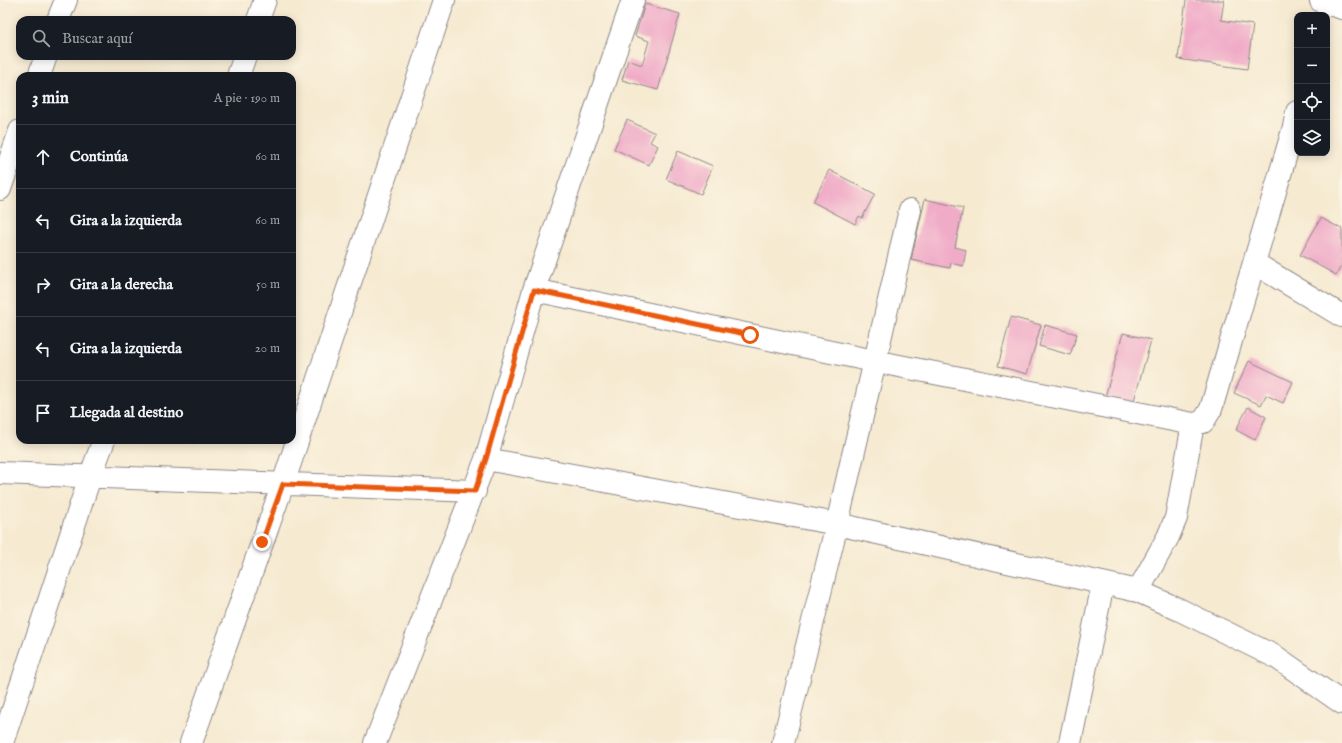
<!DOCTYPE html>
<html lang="es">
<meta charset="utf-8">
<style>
:root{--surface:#171b24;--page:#20242c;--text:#f1f3f6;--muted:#9ea1a6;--line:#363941}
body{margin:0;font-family:"IM FELL English",serif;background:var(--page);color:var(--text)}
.controls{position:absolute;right:12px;top:12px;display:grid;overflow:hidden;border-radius:8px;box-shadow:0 2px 10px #0003}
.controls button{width:36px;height:36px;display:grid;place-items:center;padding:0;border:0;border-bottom:1px solid var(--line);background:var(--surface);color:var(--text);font:20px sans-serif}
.stop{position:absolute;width:12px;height:12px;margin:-9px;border:3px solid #ea580c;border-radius:50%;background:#fff}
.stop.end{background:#ea580c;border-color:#fff;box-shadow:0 1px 4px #0008}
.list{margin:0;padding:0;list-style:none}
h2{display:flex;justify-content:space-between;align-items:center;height:52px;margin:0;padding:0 16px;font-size:17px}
h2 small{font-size:13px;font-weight:400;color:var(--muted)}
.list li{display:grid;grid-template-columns:26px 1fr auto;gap:12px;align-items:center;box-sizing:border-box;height:64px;padding:0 16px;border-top:1px solid var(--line)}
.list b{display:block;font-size:15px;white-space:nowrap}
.list em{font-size:13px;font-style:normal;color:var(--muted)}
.icon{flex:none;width:22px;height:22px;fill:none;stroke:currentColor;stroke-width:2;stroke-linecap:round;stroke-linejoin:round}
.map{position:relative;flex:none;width:1342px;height:743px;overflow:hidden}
.search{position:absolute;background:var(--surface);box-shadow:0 2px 10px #0003;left:16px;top:16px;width:280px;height:44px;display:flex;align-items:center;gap:10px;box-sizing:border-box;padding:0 14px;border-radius:12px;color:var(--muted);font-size:15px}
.panel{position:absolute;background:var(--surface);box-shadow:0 2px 10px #0003;left:16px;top:72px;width:280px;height:372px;border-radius:12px}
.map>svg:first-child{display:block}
.building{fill:#f0acc7}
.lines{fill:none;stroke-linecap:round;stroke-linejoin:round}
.minor-casing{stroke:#8c8686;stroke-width:24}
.minor{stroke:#fff;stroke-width:22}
.route{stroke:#ea580c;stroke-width:5}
</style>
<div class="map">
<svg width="1342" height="743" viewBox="0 0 1342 743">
<rect width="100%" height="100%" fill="#fcf5e5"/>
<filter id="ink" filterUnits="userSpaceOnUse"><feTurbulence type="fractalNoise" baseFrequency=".025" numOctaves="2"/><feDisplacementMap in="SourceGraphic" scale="8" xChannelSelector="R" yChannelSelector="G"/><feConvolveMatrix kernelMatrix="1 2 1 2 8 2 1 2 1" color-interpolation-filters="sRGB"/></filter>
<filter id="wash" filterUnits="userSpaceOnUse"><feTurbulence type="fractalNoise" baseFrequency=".012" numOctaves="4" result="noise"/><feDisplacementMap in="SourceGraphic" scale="16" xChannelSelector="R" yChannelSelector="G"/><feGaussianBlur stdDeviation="0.9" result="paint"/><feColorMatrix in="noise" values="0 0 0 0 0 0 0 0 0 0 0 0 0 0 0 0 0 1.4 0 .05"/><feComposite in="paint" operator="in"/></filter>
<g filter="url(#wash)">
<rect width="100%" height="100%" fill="#f6ead1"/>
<g id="blocks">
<path class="building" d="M 1186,0 L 1224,0 L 1221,20 L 1253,25 L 1247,69 L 1178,59 Z
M 645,4 L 680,14 L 658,90 L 622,80 L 628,60 L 642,65 L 649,41 L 635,36 Z
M 627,120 L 655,133 L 650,142 L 658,146 L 649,165 L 614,149 Z
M 678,151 L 713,166 L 701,194 L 666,179 Z
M 829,170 L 875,194 L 862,218 L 859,216 L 855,224 L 813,202 Z
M 925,199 L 963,208 L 955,247 L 966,250 L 963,266 L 951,263 L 950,268 L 911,260 Z
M 1321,218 L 1342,229 L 1342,265 L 1336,275 L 1300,255 Z
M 1011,317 L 1041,325 L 1027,374 L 998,366 Z
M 1045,325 L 1077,334 L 1070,355 L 1039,346 Z
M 1123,333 L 1151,340 L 1133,404 L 1105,397 Z
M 1249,361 L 1293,382 L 1283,403 L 1266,395 L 1261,405 L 1234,393 Z
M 1248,407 L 1266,417 L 1255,440 L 1236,430 Z"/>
</g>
</g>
<g filter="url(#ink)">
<use href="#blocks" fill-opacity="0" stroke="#8c8686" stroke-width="1"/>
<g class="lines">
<defs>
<path id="minor" d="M 1321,1 L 1342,8
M 58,20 L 66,0
M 258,20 L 265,0
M 39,76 L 46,56
M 238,76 L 245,56
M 0,189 L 20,131
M 1254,263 L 1342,316
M 534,290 L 874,361 L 1193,424 L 1203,422 L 1211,409 L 1294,127 L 1297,112
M 486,459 L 837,524 L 1138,591 L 1180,610 L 1276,657 L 1342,703
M 0,473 L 475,491
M 1138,591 L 1168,537 L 1176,518 L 1193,424
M 2,743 L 90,477 L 104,440
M 191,743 L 283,484 L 444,0
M 375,743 L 486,459 L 534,290 L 633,0
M 783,743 L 837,524 L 910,210
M 1070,743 L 1103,584"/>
</defs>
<use href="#minor" class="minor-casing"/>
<use href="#minor" class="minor"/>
</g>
</g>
<g class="lines" filter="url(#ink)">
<path class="route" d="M 262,542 L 283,484 L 475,491 L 486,459 L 534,290 L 750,335"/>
</g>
</svg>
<div class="controls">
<button>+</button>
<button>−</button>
<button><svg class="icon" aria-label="locate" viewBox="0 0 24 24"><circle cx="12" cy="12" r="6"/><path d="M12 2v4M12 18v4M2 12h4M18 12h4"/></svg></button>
<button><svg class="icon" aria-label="layers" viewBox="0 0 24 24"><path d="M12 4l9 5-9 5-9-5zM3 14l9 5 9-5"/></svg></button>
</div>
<div class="stop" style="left:750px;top:335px"></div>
<div class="stop end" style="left:262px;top:542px"></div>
<div class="search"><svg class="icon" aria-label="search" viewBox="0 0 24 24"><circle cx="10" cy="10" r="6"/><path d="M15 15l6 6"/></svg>Buscar aquí</div>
<section class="panel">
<h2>3 min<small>A pie · 190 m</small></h2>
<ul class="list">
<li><svg class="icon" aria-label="ahead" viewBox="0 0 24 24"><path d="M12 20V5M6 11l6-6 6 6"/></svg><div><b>Continúa</b></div><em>60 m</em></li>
<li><svg class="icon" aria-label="left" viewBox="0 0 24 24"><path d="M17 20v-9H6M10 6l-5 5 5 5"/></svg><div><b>Gira a la izquierda</b></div><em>60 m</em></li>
<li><svg class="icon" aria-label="right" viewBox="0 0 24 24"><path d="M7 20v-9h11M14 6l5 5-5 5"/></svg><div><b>Gira a la derecha</b></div><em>50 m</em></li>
<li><svg class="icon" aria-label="left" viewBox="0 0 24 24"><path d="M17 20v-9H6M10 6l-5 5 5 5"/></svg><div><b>Gira a la izquierda</b></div><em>20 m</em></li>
<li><svg class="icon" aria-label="arrive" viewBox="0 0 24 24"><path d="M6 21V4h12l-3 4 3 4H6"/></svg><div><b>Llegada al destino</b></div></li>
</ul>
</section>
</div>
